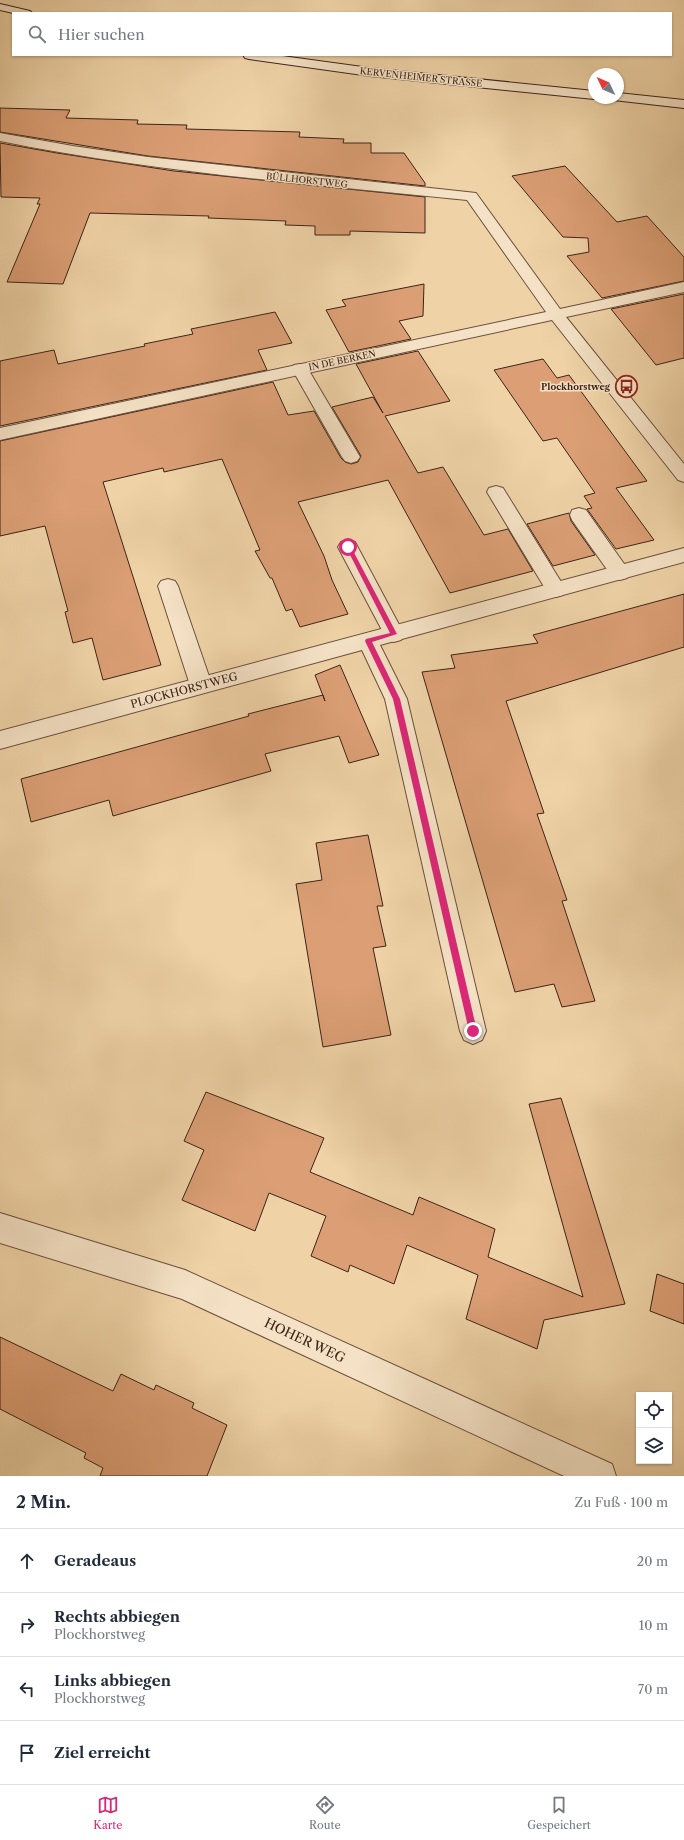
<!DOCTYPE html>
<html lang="de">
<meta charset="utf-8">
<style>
:root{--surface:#fff;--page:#f6f6f7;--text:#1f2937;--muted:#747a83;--line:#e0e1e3;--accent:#db2777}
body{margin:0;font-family:"Libre Caslon Text",serif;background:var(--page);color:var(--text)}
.controls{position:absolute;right:12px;bottom:12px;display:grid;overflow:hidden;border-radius:0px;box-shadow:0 1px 3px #0004}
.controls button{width:36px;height:36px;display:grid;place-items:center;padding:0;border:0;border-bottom:1px solid var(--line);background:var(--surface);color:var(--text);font:20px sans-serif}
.compass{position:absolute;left:588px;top:68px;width:36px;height:36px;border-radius:50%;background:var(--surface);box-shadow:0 1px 3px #0004;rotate:314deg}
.stop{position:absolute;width:12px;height:12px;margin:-9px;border:3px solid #db2777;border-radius:50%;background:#fff}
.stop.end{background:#db2777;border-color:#fff;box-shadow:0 1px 4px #0008}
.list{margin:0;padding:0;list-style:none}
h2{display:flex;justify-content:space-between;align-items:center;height:52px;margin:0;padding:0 16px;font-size:17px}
h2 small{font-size:13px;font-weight:400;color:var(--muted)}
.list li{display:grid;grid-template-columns:26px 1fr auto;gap:12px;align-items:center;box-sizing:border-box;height:64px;padding:0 16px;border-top:1px solid var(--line)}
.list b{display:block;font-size:15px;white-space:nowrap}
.list p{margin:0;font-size:13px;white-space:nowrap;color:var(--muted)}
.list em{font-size:13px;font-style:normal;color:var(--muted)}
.icon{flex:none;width:22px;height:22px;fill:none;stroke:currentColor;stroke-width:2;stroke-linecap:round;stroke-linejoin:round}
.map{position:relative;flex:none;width:684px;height:1476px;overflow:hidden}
.search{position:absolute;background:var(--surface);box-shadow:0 1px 3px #0004;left:12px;right:12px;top:12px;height:44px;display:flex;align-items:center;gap:10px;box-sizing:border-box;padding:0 14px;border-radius:0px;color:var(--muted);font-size:15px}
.sheet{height:308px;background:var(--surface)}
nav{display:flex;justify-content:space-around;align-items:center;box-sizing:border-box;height:56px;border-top:1px solid var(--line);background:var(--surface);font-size:11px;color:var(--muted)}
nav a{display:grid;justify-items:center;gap:2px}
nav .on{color:var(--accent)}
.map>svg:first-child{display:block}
.building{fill:#dc9f75;stroke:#3d2318}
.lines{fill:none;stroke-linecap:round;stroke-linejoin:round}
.lane-casing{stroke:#6a4f3c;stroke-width:2}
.street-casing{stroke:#6a4f3c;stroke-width:2}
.secondary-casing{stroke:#3d2318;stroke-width:2}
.lane{fill:#f5e2c6;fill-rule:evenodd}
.street{fill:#f5e2c6;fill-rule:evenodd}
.secondary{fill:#f5e2c6;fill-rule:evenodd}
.route{fill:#db2777}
.labels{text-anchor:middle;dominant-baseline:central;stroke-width:3;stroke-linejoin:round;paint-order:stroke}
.far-street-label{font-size:9px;fill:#3d2318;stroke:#f5e2c6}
.far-poi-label{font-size:9px;font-weight:bold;fill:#3d2318;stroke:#f5e2c6;text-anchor:end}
.street-label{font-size:11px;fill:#3d2318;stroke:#f5e2c6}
.near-street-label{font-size:13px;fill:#3d2318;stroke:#f5e2c6}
</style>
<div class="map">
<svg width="684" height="1476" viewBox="0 0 684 1476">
<rect width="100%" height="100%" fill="#efd3a7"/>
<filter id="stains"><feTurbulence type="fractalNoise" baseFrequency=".005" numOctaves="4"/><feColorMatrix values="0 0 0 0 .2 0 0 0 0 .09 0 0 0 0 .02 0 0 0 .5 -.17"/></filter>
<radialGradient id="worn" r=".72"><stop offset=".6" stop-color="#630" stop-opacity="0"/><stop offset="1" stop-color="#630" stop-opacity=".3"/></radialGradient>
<path class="building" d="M 0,108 L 70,110 L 66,118 L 138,120 L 137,124 L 187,125 L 186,129 L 300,132 L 299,137 L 344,139 L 343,143 L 371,143 L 371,153 L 404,153 L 425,183 L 425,186 L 148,156 L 0,132 Z
M 0,143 L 57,153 L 174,171 L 425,197 L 425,233 L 350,231 L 350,235 L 315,235 L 315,226 L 285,225 L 286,221 L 208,218 L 209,216 L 90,213 L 63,284 L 7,282 L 40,204 L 37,204 L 40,198 L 1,197 Z
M 565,166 L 617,222 L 647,216 L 684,257 L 684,281 L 602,298 L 567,256 L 589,252 L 588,238 L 563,237 L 512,176 Z
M 424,284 L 423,316 L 399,321 L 411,339 L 349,352 L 326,310 L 346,306 L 342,300 Z
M 684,294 L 684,358 L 656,365 L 611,309 Z
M 275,312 L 292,343 L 258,350 L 267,370 L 0,426 L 0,361 L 54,350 L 58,364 L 145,346 L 144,344 L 193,334 L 191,329 Z
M 418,351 L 450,401 L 385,416 L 418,473 L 443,467 L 484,535 L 508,529 L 533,571 L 450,593 L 388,480 L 298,502 L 324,556 L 332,580 L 348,614 L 300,627 L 292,609 L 286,611 L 272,578 L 270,578 L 255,551 L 260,550 L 222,459 L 164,472 L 163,468 L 103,482 L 161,665 L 103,680 L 92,638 L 73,643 L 65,612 L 68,611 L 45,526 L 0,536 L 0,441 L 273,382 L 288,415 L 314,411 L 341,458 L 345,462 L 351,464 L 358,462 L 361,456 L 332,407 L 373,397 L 383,413 L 356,364 Z
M 543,359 L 557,378 L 569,375 L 647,481 L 616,488 L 654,540 L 616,549 L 587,509 L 592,508 L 584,496 L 595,493 L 557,438 L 543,441 L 494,370 Z
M 569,513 L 571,521 L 595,555 L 553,566 L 527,524 Z
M 684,594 L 684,647 L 506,701 L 544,813 L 537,814 L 567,900 L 562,901 L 595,1001 L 562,1007 L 554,984 L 515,992 L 422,672 L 455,668 L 451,655 L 538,643 L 533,635 Z
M 340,665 L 379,755 L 349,763 L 339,736 L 265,754 L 271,771 L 113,816 L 109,800 L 31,822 L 21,779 L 249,716 L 248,714 L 323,695 L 325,701 L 315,675 Z
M 368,835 L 383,906 L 377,906 L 386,946 L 373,948 L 391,1035 L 323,1047 L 296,884 L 322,880 L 316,843 Z
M 206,1092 L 324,1138 L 310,1172 L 413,1215 L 419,1197 L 495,1229 L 488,1257 L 583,1297 L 529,1104 L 561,1098 L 625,1304 L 544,1320 L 537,1349 L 466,1319 L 478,1275 L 407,1245 L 394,1284 L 350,1265 L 348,1272 L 311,1256 L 326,1216 L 269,1193 L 255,1231 L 182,1200 L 204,1150 L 184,1141 Z
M 657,1274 L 684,1284 L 684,1324 L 650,1311 Z
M 0,1337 L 113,1391 L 121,1374 L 154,1390 L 156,1385 L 194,1403 L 192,1408 L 227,1425 L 207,1476 L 100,1476 L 103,1468 L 84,1458 L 86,1453 L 0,1409 Z"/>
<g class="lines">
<defs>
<path id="lane" d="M 300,364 L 306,365 L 308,369 L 360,457 L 357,461 L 351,463 L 345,461 L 342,457 L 292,369 L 294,365 Z
M 496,486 L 503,488 L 563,585 L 566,590 L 563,595 L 556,597 L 549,595 L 487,492 L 489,488 Z
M 579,508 L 586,510 L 627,568 L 630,573 L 627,578 L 620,580 L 613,578 L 572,520 L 570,515 L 572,510 Z
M 348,540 L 355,542 L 404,634 L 401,640 L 394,642 L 387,640 L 384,634 L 338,547 L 341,542 Z
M 168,579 L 175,581 L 178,586 L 212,685 L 209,691 L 201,693 L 193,691 L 190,685 L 158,586 L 161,581 Z"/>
<path id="street" d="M 0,133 L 73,146 L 148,157 L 476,193 L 560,309 L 684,282 L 684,292 L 566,317 L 684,464 L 684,482 L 678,480 L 552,320 L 0,440 L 0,428 L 546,312 L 467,200 C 311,184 153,172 0,141 Z
M 684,548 L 684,562 L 380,645 L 407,699 L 486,1031 L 482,1040 L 473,1044 L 464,1040 L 460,1031 L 385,699 L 362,650 L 0,749 L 0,731 Z
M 0,1213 L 185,1270 L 612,1464 L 616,1476 L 564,1476 L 182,1299 L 0,1243 Z"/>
<path id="secondary" d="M 0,4 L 30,11 L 32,13 L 13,13 L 0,10 Z
M 243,55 L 275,55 L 370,68 L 594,91 L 594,98 L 597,98 L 594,99 L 370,76 L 249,59 L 245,58 Z
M 618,93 L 684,100 L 684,108 L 613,100 L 612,98 L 618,98 Z"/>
</defs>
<use href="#lane" class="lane-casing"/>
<use href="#street" class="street-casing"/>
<use href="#secondary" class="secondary-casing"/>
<use href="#lane" class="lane"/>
<use href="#street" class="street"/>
<use href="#secondary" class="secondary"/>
</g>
<path class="route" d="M 346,546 L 351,547 L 397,634 L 372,642 L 400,699 L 477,1031 L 473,1035 L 469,1031 L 393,699 L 365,641 L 366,639 L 390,633 L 346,547 Z"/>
<defs>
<symbol id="bus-ring" viewBox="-11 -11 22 22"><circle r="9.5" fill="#f5e2c6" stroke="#8f2418" stroke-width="1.5"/><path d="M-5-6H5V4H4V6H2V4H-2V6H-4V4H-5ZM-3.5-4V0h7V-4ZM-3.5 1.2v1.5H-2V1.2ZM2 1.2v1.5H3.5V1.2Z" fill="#8f2418"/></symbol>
</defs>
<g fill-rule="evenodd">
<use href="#bus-ring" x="614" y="374" width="25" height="25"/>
</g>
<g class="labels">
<g class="far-street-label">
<text transform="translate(421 77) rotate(6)">KERVENHEIMER STRASSE</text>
<text transform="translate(307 180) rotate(6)">BÜLLHORSTWEG</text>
<text transform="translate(342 360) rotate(-12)">IN DE BERKEN</text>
</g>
<g class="far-poi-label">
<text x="610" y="386">Plockhorstweg</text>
</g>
<g class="street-label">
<text transform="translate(184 690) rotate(-15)">PLOCKHORSTWEG</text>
</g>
<g class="near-street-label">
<text transform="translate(305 1340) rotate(25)">HOHER WEG</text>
</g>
</g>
<rect width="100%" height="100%" filter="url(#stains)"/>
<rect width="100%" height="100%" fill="url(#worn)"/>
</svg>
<div class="controls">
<button><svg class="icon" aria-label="locate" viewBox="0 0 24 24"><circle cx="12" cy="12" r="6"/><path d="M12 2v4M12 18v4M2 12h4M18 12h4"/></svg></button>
<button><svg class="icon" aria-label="layers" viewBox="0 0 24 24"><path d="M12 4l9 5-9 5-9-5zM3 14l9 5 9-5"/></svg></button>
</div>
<svg class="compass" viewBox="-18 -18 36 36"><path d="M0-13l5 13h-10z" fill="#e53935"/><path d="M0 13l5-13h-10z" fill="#747a83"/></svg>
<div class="stop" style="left:348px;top:547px"></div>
<div class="stop end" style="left:473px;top:1031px"></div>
<div class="search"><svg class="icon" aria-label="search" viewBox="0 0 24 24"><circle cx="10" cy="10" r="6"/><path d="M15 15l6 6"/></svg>Hier suchen</div>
</div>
<section class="sheet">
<h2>2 Min.<small>Zu Fuß · 100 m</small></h2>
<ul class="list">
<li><svg class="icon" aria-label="ahead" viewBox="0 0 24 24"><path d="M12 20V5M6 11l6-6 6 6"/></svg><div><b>Geradeaus</b></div><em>20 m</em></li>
<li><svg class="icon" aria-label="right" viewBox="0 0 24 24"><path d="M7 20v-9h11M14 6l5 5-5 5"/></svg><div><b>Rechts abbiegen</b><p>Plockhorstweg</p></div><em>10 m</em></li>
<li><svg class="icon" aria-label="left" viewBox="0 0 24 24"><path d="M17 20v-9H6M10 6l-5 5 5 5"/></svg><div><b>Links abbiegen</b><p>Plockhorstweg</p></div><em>70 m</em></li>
<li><svg class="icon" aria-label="arrive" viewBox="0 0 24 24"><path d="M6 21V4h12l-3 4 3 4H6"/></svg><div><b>Ziel erreicht</b></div></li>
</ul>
</section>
<nav>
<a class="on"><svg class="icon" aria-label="map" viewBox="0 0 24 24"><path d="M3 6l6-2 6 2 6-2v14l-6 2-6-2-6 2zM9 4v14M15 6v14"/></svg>Karte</a>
<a><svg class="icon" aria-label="directions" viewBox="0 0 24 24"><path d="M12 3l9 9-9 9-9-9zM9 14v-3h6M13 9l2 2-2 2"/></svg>Route</a>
<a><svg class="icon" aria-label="saved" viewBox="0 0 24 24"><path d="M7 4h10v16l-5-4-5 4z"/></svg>Gespeichert</a>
</nav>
